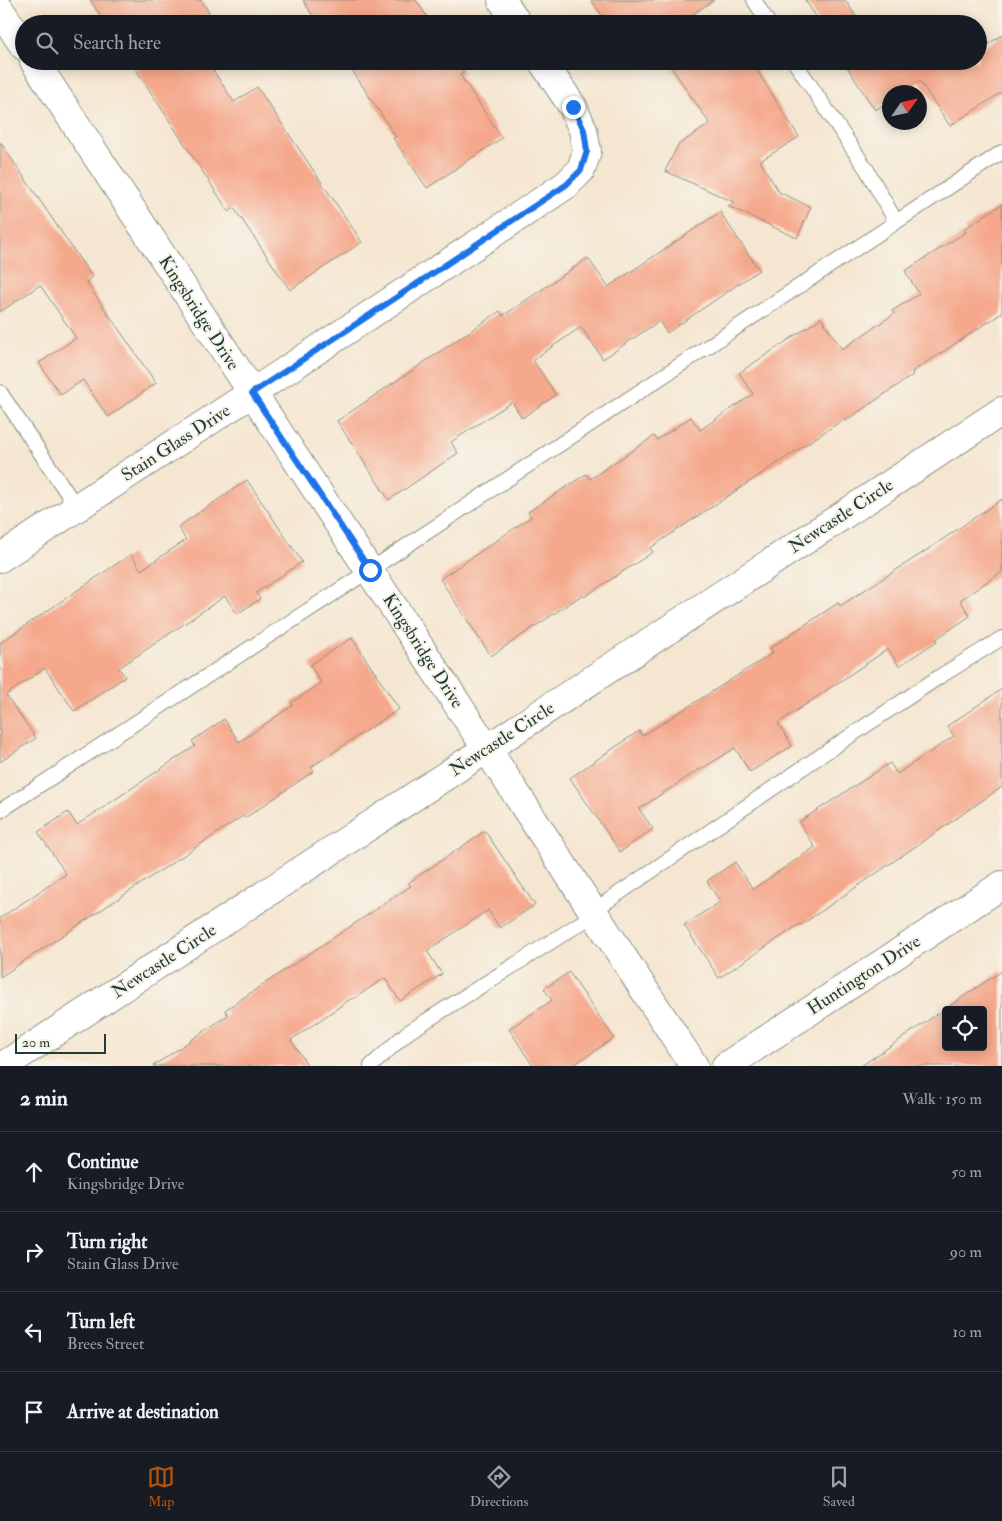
<!DOCTYPE html>
<meta charset="utf-8">
<style>
:root{--surface:#171b24;--page:#242831;--text:#f1f3f6;--muted:#9ea1a6;--line:#363941;--accent:#b45309}
body{margin:0;font-family:"IM FELL Double Pica",serif;background:var(--page);color:var(--text)}
.controls{position:absolute;right:15px;bottom:15px;display:grid;overflow:hidden;border-radius:5px;box-shadow:0 2px 12px #0003}
.controls button{width:45px;height:45px;display:grid;place-items:center;padding:0;border:0;border-bottom:1px solid var(--line);background:var(--surface);color:var(--text);font:25px sans-serif}
.compass{position:absolute;left:882px;top:85px;width:45px;height:45px;border-radius:50%;background:var(--surface);box-shadow:0 2px 12px #0003;rotate:56deg}
.scale{position:absolute;left:15px;bottom:12px;width:91px;box-sizing:border-box;padding-left:5px;border:2px solid #1f3d34;border-top:0;font-size:14px;line-height:18px;white-space:nowrap;color:#1f3d34;-webkit-text-stroke:4px #f7f3e8;paint-order:stroke}
.stop{position:absolute;width:15px;height:15px;margin:-11px;border:4px solid #1a73e8;border-radius:50%;background:#fff}
.stop.end{background:#1a73e8;border-color:#fff;box-shadow:0 1px 5px #0008}
.list{margin:0;padding:0;list-style:none}
h2{display:flex;justify-content:space-between;align-items:center;height:65px;margin:0;padding:0 20px;font-size:21px}
h2 small{font-size:16px;font-weight:400;color:var(--muted)}
.list li{display:grid;grid-template-columns:32px 1fr auto;gap:15px;align-items:center;box-sizing:border-box;height:80px;padding:0 20px;border-top:1px solid var(--line)}
.list b{display:block;font-size:19px;white-space:nowrap}
.list p{margin:0;font-size:16px;white-space:nowrap;color:var(--muted)}
.list em{font-size:16px;font-style:normal;color:var(--muted)}
.icon{flex:none;width:28px;height:28px;fill:none;stroke:currentColor;stroke-width:2;stroke-linecap:round;stroke-linejoin:round}
.map{position:relative;flex:none;width:1002px;height:1066px;overflow:hidden}
.search{position:absolute;background:var(--surface);box-shadow:0 2px 12px #0003;left:15px;right:15px;top:15px;height:55px;display:flex;align-items:center;gap:12px;box-sizing:border-box;padding:0 18px;border-radius:28px;color:var(--muted);font-size:19px}
.sheet{height:385px;background:var(--surface)}
nav{display:flex;justify-content:space-around;align-items:center;box-sizing:border-box;height:70px;border-top:1px solid var(--line);background:var(--surface);font-size:14px;color:var(--muted)}
nav a{display:grid;justify-items:center;gap:2px}
nav .on{color:var(--accent)}
.map>svg:first-child{display:block}
.building{fill:#f5a88c;fill-rule:evenodd}
.lines{fill:none;stroke-linecap:round;stroke-linejoin:round}
.service-casing{stroke:#8a9282;stroke-width:16}
.minor-casing{stroke:#8a9282;stroke-width:30}
.service{stroke:#fff;stroke-width:14}
.minor{stroke:#fff;stroke-width:28}
.route{stroke:#1a73e8;stroke-width:6}
.labels{text-anchor:middle;dominant-baseline:central;stroke-width:4;stroke-linejoin:round;paint-order:stroke}
.street-label{font-size:18px;fill:#1f3d34;stroke:#f7f3e8}
</style>
<div class="map">
<svg width="1002" height="1066" viewBox="0 0 1002 1066">
<rect width="100%" height="100%" fill="#f7f3e8"/>
<filter id="ink" filterUnits="userSpaceOnUse"><feTurbulence type="fractalNoise" baseFrequency=".02" numOctaves="2"/><feDisplacementMap in="SourceGraphic" scale="10" xChannelSelector="R" yChannelSelector="G"/><feConvolveMatrix kernelMatrix="1 2 1 2 8 2 1 2 1" color-interpolation-filters="sRGB"/></filter>
<filter id="wash" filterUnits="userSpaceOnUse"><feTurbulence type="fractalNoise" baseFrequency=".0096" numOctaves="4" result="noise"/><feDisplacementMap in="SourceGraphic" scale="20" xChannelSelector="R" yChannelSelector="G"/><feGaussianBlur stdDeviation="1.12" result="paint"/><feColorMatrix in="noise" values="0 0 0 0 0 0 0 0 0 0 0 0 0 0 0 0 0 1.4 0 .05"/><feComposite in="paint" operator="in"/></filter>
<g filter="url(#wash)">
<rect width="100%" height="100%" fill="#f5e6d1"/>
<g id="blocks">
<path class="building" d="M 90,0 L 201,0 L 216,24 L 106,24 Z
M 303,0 L 416,0 L 432,24 L 318,24 Z
M 591,0 L 714,0 L 681,22 L 682,24 L 608,24 Z
M 805,0 L 845,0 L 861,24 L 821,24 Z
M 1002,35 L 1002,92 L 950,126 L 920,81 L 902,92 L 890,92 L 890,101 L 875,110 L 843,61 L 978,61 L 978,51 Z
M 133,61 L 207,61 L 234,102 L 257,87 L 362,242 L 290,290 L 234,208 L 229,212 L 131,62 Z
M 346,61 L 456,61 L 464,73 L 460,75 L 502,138 L 427,188 L 393,138 L 396,137 Z
M 667,61 L 751,61 L 799,137 L 760,161 L 779,192 L 811,207 L 797,238 L 728,206 L 734,202 L 665,171 L 678,145 L 710,124 Z
M 0,142 L 92,277 L 86,282 L 156,383 L 108,417 L 83,380 L 61,395 L 39,363 L 76,338 L 40,285 L 0,312 Z
M 1002,204 L 1002,313 L 912,372 L 913,375 L 845,421 L 844,419 L 650,548 L 653,552 L 584,597 L 582,595 L 491,656 L 440,579 L 531,517 L 528,512 L 586,474 L 590,479 L 654,436 L 657,440 L 691,417 L 700,430 L 753,394 L 739,373 L 821,318 L 842,349 L 894,314 L 892,311 L 919,294 L 905,271 L 966,232 L 964,229 Z
M 720,212 L 759,270 L 667,333 L 659,321 L 603,359 L 581,327 L 533,360 L 556,395 L 522,418 L 512,402 L 451,442 L 458,453 L 389,500 L 337,421 L 500,311 L 503,316 L 588,258 L 608,287 Z
M 247,480 L 302,562 L 256,593 L 260,599 L 237,614 L 225,596 L 119,668 L 125,677 L 74,711 L 45,668 L 6,695 L 36,738 L 0,762 L 0,643 L 131,554 L 141,570 L 186,540 L 178,527 Z
M 1002,499 L 1002,572 L 960,600 L 970,616 L 936,639 L 937,641 L 899,666 L 888,649 L 778,723 L 792,746 L 750,772 L 735,748 L 700,770 L 700,769 L 639,809 L 653,829 L 620,852 L 570,778 L 639,731 L 642,736 L 773,653 L 770,648 L 838,603 L 840,606 L 927,550 Z
M 352,638 L 399,709 L 311,767 L 314,771 L 245,818 L 243,816 L 0,977 L 0,918 L 66,874 L 38,832 L 68,812 L 77,825 L 195,746 L 192,741 L 224,719 L 239,742 L 293,705 L 291,703 L 321,683 L 310,665 Z
M 1002,689 L 1002,787 L 801,925 L 800,924 L 719,978 L 684,925 L 720,902 L 707,881 L 735,862 L 753,889 L 815,847 L 799,822 L 890,763 L 897,774 L 954,736 L 947,726 Z
M 485,831 L 535,905 L 500,928 L 488,910 L 427,951 L 442,974 L 400,1001 L 385,978 L 353,999 L 352,998 L 291,1040 L 308,1066 L 153,1066 L 228,1015 L 225,1010 L 411,886 L 408,883 Z
M 1002,971 L 1002,1066 L 861,1066 L 973,990 ZM 946,1010 L 983,1010 L 983,1047 L 946,1047 Z
M 569,972 L 614,1038 L 572,1066 L 533,1066 L 509,1029 L 552,1000 L 544,989 Z"/>
</g>
</g>
<g filter="url(#ink)">
<use href="#blocks" fill-opacity="0" stroke="#8a9282" stroke-width="1"/>
<g class="lines">
<defs>
<path id="service" d="M 754,0 L 769,24
M 794,61 L 867,170 L 896,222
M 0,392 L 77,508
M 0,811 L 370,570 L 1002,152
M 593,911 L 826,752 L 939,677 L 1002,638
M 371,1066 L 407,1033 L 595,914"/>
<path id="minor" d="M 502,0 L 518,24
M 0,10 L 24,46
M 34,61 L 487,749 L 694,1066
M 0,558 L 252,393 L 566,185 L 581,170 L 587,151 L 583,130 L 573,107 L 542,61
M 3,1066 L 1002,411
M 726,1066 L 1002,885"/>
</defs>
<use href="#service" class="service-casing"/>
<use href="#minor" class="minor-casing"/>
<use href="#service" class="service"/>
<use href="#minor" class="minor"/>
</g>
</g>
<g class="lines" filter="url(#ink)">
<path class="route" d="M 370,570 L 252,393 L 566,185 L 581,170 L 587,151 L 584,130 L 573,107"/>
</g>
<g class="labels">
<g class="street-label">
<text transform="translate(199 313) rotate(57)">Kingsbridge Drive</text>
<text transform="translate(176 443) rotate(-33)">Stain Glass Drive</text>
<text transform="translate(841 516) rotate(-33)">Newcastle Circle</text>
<text transform="translate(423 651) rotate(57)">Kingsbridge Drive</text>
<text transform="translate(502 739) rotate(-33)">Newcastle Circle</text>
<text transform="translate(164 961) rotate(-33)">Newcastle Circle</text>
<text transform="translate(864 975) rotate(-33)">Huntington Drive</text>
</g>
</g>
</svg>
<div class="controls">
<button><svg class="icon" aria-label="locate" viewBox="0 0 24 24"><circle cx="12" cy="12" r="6"/><path d="M12 2v4M12 18v4M2 12h4M18 12h4"/></svg></button>
</div>
<svg class="compass" viewBox="-18 -18 36 36"><path d="M0-13l5 13h-10z" fill="#e53935"/><path d="M0 13l5-13h-10z" fill="#9ea1a6"/></svg>
<div class="scale">20 m</div>
<div class="stop" style="left:370px;top:570px"></div>
<div class="stop end" style="left:573px;top:107px"></div>
<div class="search"><svg class="icon" aria-label="search" viewBox="0 0 24 24"><circle cx="10" cy="10" r="6"/><path d="M15 15l6 6"/></svg>Search here</div>
</div>
<section class="sheet">
<h2>2 min<small>Walk · 150 m</small></h2>
<ul class="list">
<li><svg class="icon" aria-label="ahead" viewBox="0 0 24 24"><path d="M12 20V5M6 11l6-6 6 6"/></svg><div><b>Continue</b><p>Kingsbridge Drive</p></div><em>50 m</em></li>
<li><svg class="icon" aria-label="right" viewBox="0 0 24 24"><path d="M7 20v-9h11M14 6l5 5-5 5"/></svg><div><b>Turn right</b><p>Stain Glass Drive</p></div><em>90 m</em></li>
<li><svg class="icon" aria-label="left" viewBox="0 0 24 24"><path d="M17 20v-9H6M10 6l-5 5 5 5"/></svg><div><b>Turn left</b><p>Brees Street</p></div><em>10 m</em></li>
<li><svg class="icon" aria-label="arrive" viewBox="0 0 24 24"><path d="M6 21V4h12l-3 4 3 4H6"/></svg><div><b>Arrive at destination</b></div></li>
</ul>
</section>
<nav>
<a class="on"><svg class="icon" aria-label="map" viewBox="0 0 24 24"><path d="M3 6l6-2 6 2 6-2v14l-6 2-6-2-6 2zM9 4v14M15 6v14"/></svg>Map</a>
<a><svg class="icon" aria-label="directions" viewBox="0 0 24 24"><path d="M12 3l9 9-9 9-9-9zM9 14v-3h6M13 9l2 2-2 2"/></svg>Directions</a>
<a><svg class="icon" aria-label="saved" viewBox="0 0 24 24"><path d="M7 4h10v16l-5-4-5 4z"/></svg>Saved</a>
</nav>
